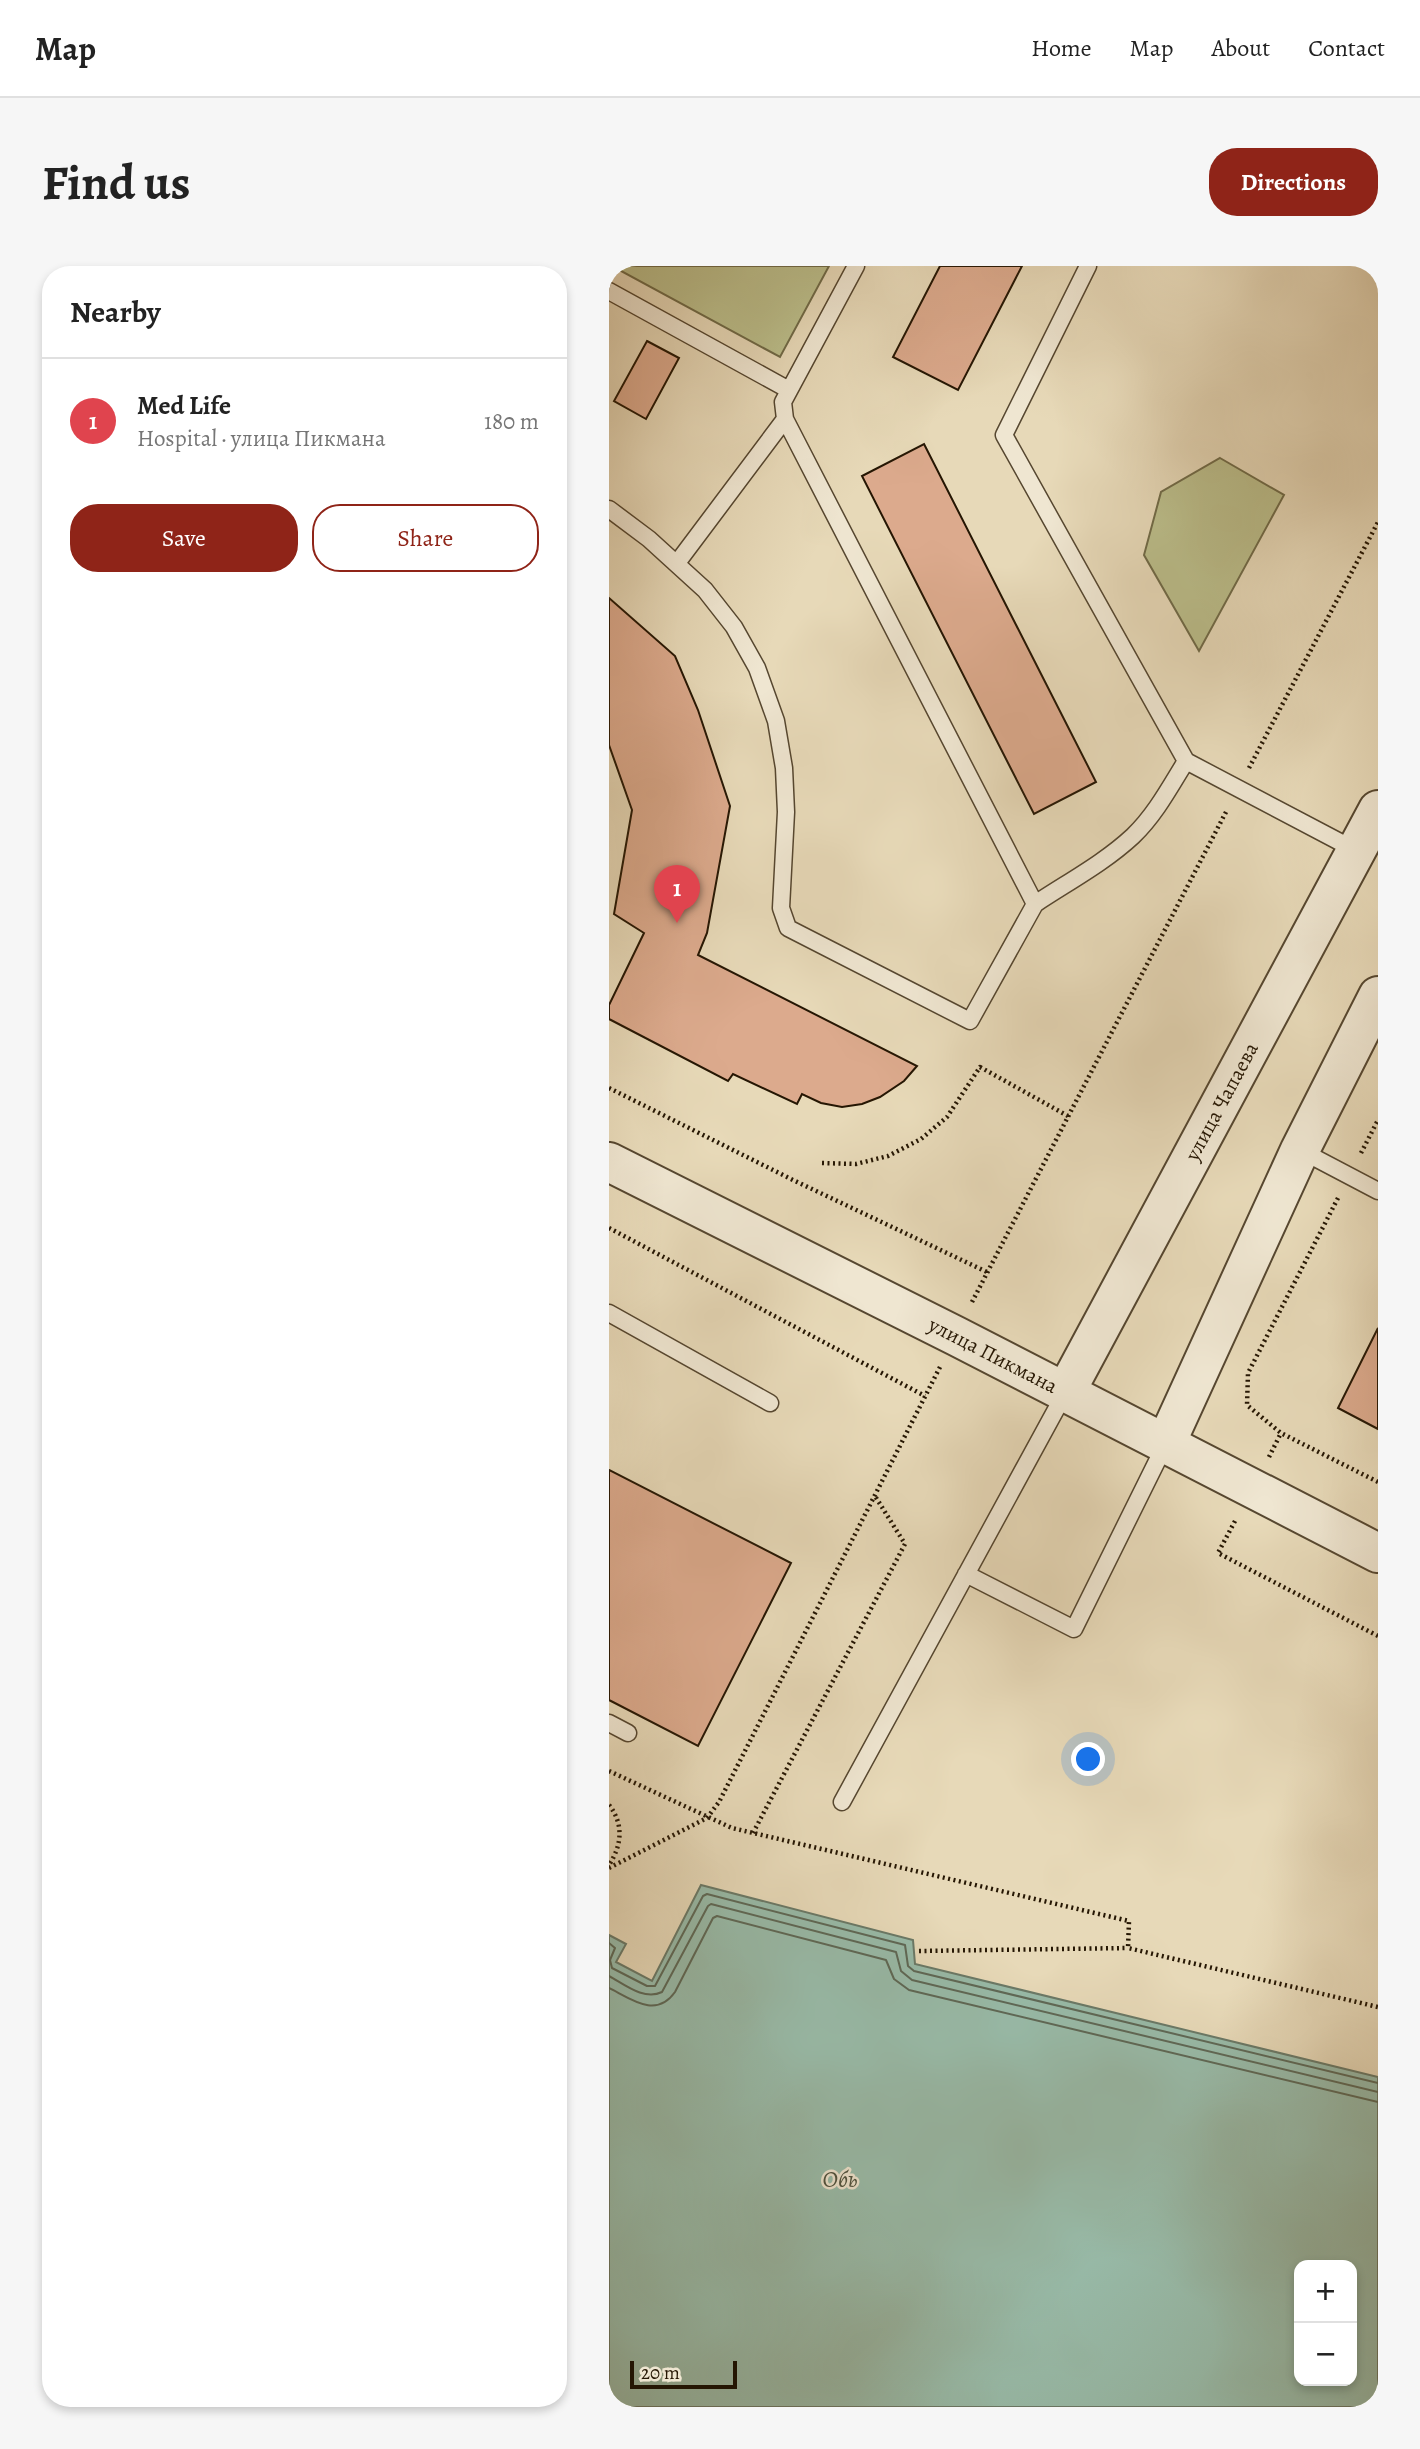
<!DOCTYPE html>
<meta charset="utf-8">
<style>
:root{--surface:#fff;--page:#f6f6f6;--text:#222;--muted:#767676;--line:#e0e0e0;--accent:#8f2418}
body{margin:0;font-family:Alegreya,serif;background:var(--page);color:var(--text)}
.controls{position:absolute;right:21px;bottom:21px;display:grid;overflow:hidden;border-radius:14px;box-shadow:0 4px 10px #0003}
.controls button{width:63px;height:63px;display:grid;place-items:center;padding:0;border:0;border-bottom:2px solid var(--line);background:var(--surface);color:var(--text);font:35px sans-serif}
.scale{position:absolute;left:21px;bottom:18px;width:107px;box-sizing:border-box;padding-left:7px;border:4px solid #251603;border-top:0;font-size:19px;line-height:24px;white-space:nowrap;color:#251603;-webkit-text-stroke:5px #efe6d1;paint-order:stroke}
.you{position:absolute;left:480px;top:1494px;width:24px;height:24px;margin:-18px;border:5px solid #fff;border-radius:50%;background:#1a73e8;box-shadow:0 0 0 10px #1a73e833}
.badge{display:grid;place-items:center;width:46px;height:46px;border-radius:50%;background:var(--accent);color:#fff;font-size:23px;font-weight:700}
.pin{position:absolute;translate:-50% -58px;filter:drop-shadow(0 2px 4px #0008)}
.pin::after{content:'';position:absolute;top:37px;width:24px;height:21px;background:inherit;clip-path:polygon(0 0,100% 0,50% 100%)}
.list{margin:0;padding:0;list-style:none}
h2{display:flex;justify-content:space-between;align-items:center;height:91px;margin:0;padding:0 28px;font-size:30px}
h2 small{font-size:23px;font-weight:400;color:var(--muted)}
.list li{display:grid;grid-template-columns:46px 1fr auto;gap:21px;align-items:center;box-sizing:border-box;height:126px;padding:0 28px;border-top:2px solid var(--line)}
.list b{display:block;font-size:26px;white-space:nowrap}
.list p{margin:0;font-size:23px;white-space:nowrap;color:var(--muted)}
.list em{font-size:23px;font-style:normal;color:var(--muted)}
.actions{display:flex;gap:14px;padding:21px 28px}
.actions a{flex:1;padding:16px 0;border:2px solid var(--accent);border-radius:28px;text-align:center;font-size:24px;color:var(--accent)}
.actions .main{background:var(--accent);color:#fff}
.map{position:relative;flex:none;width:769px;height:2141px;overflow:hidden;border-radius:28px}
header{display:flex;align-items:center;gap:42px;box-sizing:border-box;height:98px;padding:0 35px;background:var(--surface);border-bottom:2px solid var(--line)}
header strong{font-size:33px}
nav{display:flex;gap:38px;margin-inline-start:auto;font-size:24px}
.intro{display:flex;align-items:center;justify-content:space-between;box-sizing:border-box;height:168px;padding:0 42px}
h1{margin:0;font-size:49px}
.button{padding:18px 32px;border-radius:28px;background:var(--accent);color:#fff;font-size:24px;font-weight:700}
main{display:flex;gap:42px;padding:0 42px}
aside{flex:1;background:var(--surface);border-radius:28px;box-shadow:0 4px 10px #0003}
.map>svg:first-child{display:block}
.green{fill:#bbbe8b;stroke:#706a47;stroke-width:2}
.water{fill:#98bba9;stroke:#6a7967;stroke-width:2;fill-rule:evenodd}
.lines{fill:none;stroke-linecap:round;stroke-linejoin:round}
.shore{stroke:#5e6856;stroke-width:2}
.building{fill:#dcaa8d;stroke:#251603;stroke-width:2}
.service-casing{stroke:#564730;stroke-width:19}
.tertiary-casing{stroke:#564730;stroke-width:42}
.path{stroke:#251603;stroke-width:4.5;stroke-dasharray:2 3.5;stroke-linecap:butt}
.service{stroke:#efe6d1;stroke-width:16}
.tertiary{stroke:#efe6d1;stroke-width:38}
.labels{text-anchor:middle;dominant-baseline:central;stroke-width:5;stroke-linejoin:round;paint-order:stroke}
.street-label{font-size:21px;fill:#251603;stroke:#efe6d1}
.water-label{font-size:23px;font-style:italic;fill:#4d503d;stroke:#efe6d1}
</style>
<header>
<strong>Map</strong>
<nav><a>Home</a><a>Map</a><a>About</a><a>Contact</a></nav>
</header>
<div class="intro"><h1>Find us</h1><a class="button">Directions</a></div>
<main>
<aside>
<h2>Nearby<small></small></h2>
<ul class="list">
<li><span class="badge" style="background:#e0444e">1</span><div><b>Med Life</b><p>Hospital · улица Пикмана</p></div><em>180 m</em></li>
</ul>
<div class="actions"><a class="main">Save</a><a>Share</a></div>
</aside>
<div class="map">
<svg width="769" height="2141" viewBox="0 0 769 2141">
<rect width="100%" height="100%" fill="#e7d9b8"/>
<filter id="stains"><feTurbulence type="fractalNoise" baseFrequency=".00286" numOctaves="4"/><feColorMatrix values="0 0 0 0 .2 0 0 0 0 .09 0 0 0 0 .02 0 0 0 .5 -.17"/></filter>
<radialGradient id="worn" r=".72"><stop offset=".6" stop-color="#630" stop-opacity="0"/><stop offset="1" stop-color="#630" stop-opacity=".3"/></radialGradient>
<path class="green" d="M 3,0 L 220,0 L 171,91 Z
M 611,192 L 675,229 L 590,385 L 535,289 L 552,226 Z"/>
<path class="water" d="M 92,1619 L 304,1674 L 306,1698 L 769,1811 L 769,2141 L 0,2141 L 0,1669 L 17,1678 L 7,1696 L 43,1715 ZM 690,1999 L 743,1999 L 743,2115 L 690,2115 Z"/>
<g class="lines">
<path class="shore" d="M 0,1677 L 6,1682 L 1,1694 L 3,1702 L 38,1720 L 46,1720 L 94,1630 L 98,1628 L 296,1679 L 299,1700 L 305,1705 L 769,1817
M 0,1710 C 15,1718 35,1735 53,1726 L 99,1640 L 102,1638 L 287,1686 L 292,1705 L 303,1714 L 769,1826
M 0,1722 C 22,1733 47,1753 66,1726 L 104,1652 L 108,1650 L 277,1694 L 285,1713 L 300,1724 L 769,1836"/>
</g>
<path class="building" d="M 331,0 L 413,0 L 349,124 L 284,91 Z
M 38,75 L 70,92 L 37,153 L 5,135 Z
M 315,178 L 487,516 L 425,548 L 253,210 Z
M 0,332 L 66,390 L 89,444 L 121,540 L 98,667 L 89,689 L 308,800 L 295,815 L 271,831 L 253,838 L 233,841 L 212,837 L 193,828 L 188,838 L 124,808 L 119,815 L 0,753 L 0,739 L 35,667 L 5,648 L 23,544 L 0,479 Z
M 769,1062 L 769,1163 L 729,1142 Z
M 0,1204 L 182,1297 L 89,1480 L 0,1434 Z"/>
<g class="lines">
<defs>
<path id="service" d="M 247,0 L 174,136 L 176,153 L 426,638 C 459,616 495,597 524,570 C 546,549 561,521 577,495
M 479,0 L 395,169 L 577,495 L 748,585
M 0,25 L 180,124
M 0,243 L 40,273 L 96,324 L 125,361 L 148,402 L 167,455 L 175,502 L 177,546 L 172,642 L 179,662 L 361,755 L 426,638
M 68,297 L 176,153
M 691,884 L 769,925
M 0,1047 L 161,1137
M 357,1308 L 465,1363 L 557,1177
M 0,1457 L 19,1467
M 233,1536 L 456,1127"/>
<g id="tertiary">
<path id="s1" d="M 0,896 L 347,1070 L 769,1287"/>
<path id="s2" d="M 456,1127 L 769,544"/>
<path d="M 557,1177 L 691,884 L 769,730"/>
</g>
</defs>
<use href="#service" class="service-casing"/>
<use href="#tertiary" class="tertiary-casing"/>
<path class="path" d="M 640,502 L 769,256
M 0,822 L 184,914 L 378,1006
M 752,887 L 769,854
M 213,897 L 247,898 L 279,890 L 312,873 L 338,851 L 371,801 L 459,850
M 729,932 L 639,1107 L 638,1139 L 672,1167 L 769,1216
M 0,962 L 316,1130
M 363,1036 L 618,544
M 660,1191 L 672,1167
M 626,1255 L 609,1287 L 769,1370
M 0,1505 L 123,1562 L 520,1655 L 519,1682 L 769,1741
M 0,1539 C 15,1558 13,1579 0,1599
M 144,1567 L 296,1278 L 266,1230
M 0,1602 L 98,1552 L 110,1536 L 331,1101
M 310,1685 L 519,1682"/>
<use href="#service" class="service"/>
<use href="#tertiary" class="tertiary"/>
</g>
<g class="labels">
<g class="street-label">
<text stroke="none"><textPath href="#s2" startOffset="331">улица Чапаева</textPath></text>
<text stroke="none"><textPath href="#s1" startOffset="430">улица Пикмана</textPath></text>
</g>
<g class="water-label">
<text x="231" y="1913">Обь</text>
</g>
</g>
<rect width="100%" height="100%" filter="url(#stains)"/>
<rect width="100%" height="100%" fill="url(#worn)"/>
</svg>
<div class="controls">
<button>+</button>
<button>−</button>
</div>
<div class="scale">20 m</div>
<div class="you"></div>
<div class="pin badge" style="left:68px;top:657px;background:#e0444e">1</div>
</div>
</main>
